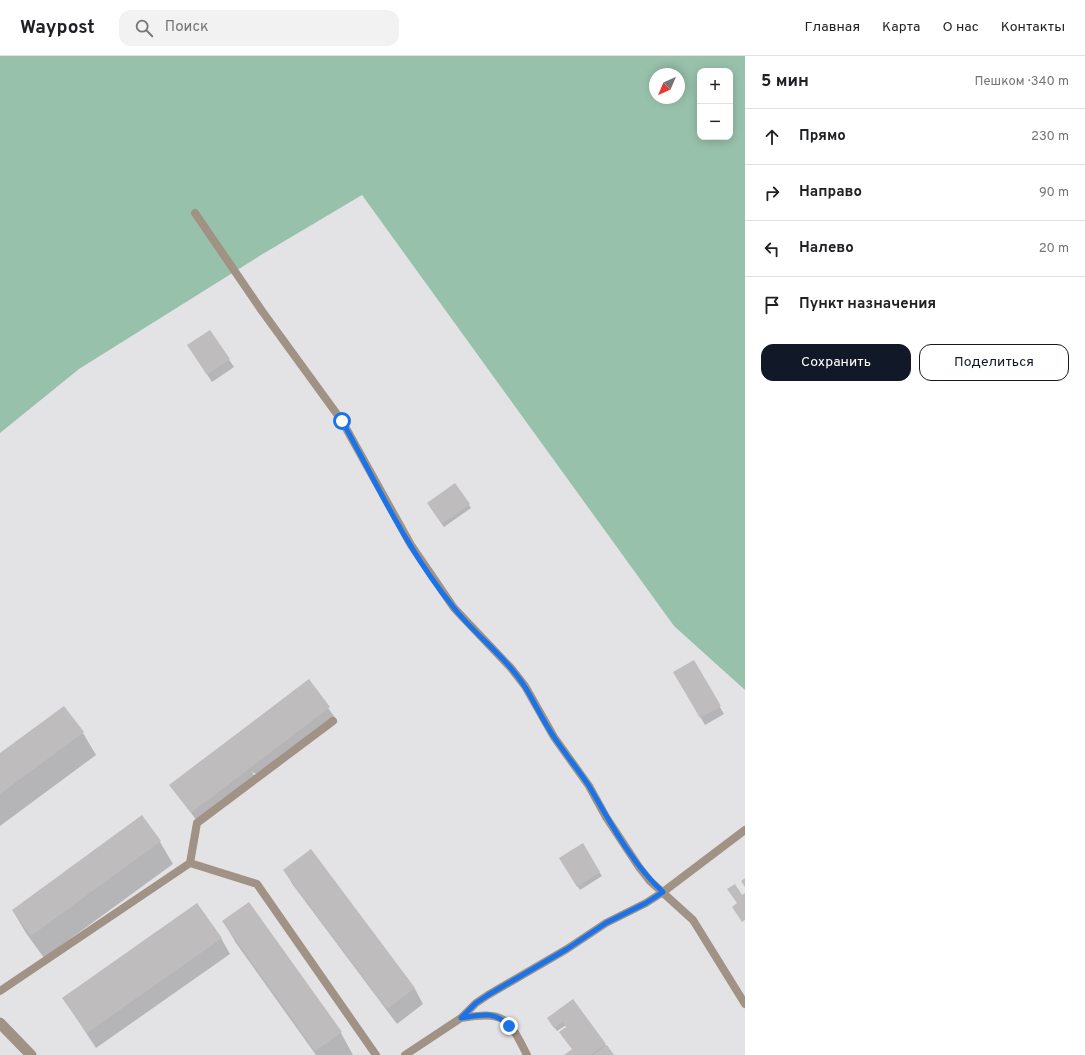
<!DOCTYPE html>
<html lang="ru">
<meta charset="utf-8">
<style>
:root{--surface:#fff;--page:#f2f2f2;--text:#202124;--muted:#757577;--line:#e0e0e0;--accent:#111827}
body{margin:0;font-family:Overpass,sans-serif;background:var(--page);color:var(--text)}
.controls{position:absolute;right:12px;top:12px;display:grid;overflow:hidden;border-radius:8px;box-shadow:0 2px 10px #0003}
.controls button{width:36px;height:36px;display:grid;place-items:center;padding:0;border:0;border-bottom:1px solid var(--line);background:var(--surface);color:var(--text);font:20px sans-serif}
.compass{position:absolute;left:649px;top:12px;width:36px;height:36px;border-radius:50%;background:var(--surface);box-shadow:0 2px 10px #0003;rotate:224deg}
.stop{position:absolute;width:12px;height:12px;margin:-9px;border:3px solid #1a73e8;border-radius:50%;background:#fff}
.stop.end{background:#1a73e8;border-color:#fff;box-shadow:0 1px 4px #0008}
.list{margin:0;padding:0;list-style:none}
h2{display:flex;justify-content:space-between;align-items:center;height:52px;margin:0;padding:0 16px;font-size:17px}
h2 small{font-size:13px;font-weight:400;color:var(--muted)}
.list li{display:grid;grid-template-columns:26px 1fr auto;gap:12px;align-items:center;box-sizing:border-box;height:56px;padding:0 16px;border-top:1px solid var(--line)}
.list b{display:block;font-size:15px;white-space:nowrap}
.list em{font-size:13px;font-style:normal;color:var(--muted)}
.actions{display:flex;gap:8px;padding:12px 16px}
.actions a{flex:1;padding:9px 0;border:1px solid var(--accent);border-radius:12px;text-align:center;font-size:14px;color:var(--accent)}
.actions .main{background:var(--accent);color:#fff}
.icon{flex:none;width:22px;height:22px;fill:none;stroke:currentColor;stroke-width:2;stroke-linecap:round;stroke-linejoin:round}
.map{position:relative;flex:none;width:745px;height:999px;overflow:hidden}
header{display:flex;align-items:center;gap:24px;box-sizing:border-box;height:56px;padding:0 20px;background:var(--surface);border-bottom:1px solid var(--line)}
header strong{font-size:19px}
nav{display:flex;gap:22px;margin-inline-start:auto;font-size:14px}
.search{width:280px;height:36px;background:var(--page);display:flex;align-items:center;gap:10px;box-sizing:border-box;padding:0 14px;border-radius:12px;color:var(--muted);font-size:15px}
main{display:flex}
aside{flex:1;background:var(--surface)}
.map>svg:first-child{display:block}
.green{fill:#98c1ab;fill-rule:evenodd}
.shadow{fill:#0003}
.building{fill:#bfbcbd}
.lines{fill:none;stroke-linecap:round;stroke-linejoin:round}
.service{stroke:#a09284;stroke-width:8}
.tertiary{stroke:#a09284;stroke-width:11}
.route{stroke:#1a73e8;stroke-width:5}
</style>
<header>
<strong>Waypost</strong>
<div class="search"><svg class="icon" aria-label="search" viewBox="0 0 24 24"><circle cx="10" cy="10" r="6"/><path d="M15 15l6 6"/></svg>Поиск</div>
<nav><a>Главная</a><a>Карта</a><a>О нас</a><a>Контакты</a></nav>
</header>
<main>
<div class="map">
<svg width="745" height="999" viewBox="0 0 745 999">
<rect width="100%" height="100%" fill="#e3e3e5"/>
<path class="green" d="M 0,0 L 745,0 L 745,634 L 674,570 L 362,139 L 261,199 L 79,313 L 0,377 ZM 700,15 L 730,15 L 730,81 L 700,81 ZM 655,18 L 679,18 L 679,42 L 655,42 Z"/>
<path class="shadow" d="M 210,275 L 234,311 L 212,326 L 193,297 Z
M 469,449 L 471,452 L 444,471 L 430,451 Z
M 693,605 L 724,658 L 705,669 L 675,616 Z
M 308,624 L 336,663 L 256,718 L 252,716 L 257,724 L 199,768 L 171,729 Z
M 83,677 L 96,699 L 0,770 L 0,698 Z
M 142,760 L 160,786 L 173,808 L 44,902 L 26,877 L 13,855 Z
M 582,789 L 602,820 L 580,834 L 560,802 Z
M 311,794 L 415,933 L 423,948 L 397,968 L 293,829 L 284,814 Z
M 249,847 L 341,977 L 353,999 L 316,999 L 236,887 L 223,865 Z
M 221,882 L 230,898 L 96,992 L 63,942 Z
M 573,944 L 607,991 L 613,999 L 566,999 L 573,994 L 562,980 L 567,971 L 566,969 L 557,975 L 550,966 Z"/>
<path class="building" d="M 210,274 L 230,303 L 207,319 L 187,289 Z
M 455,427 L 470,448 L 442,468 L 427,447 Z
M 694,604 L 721,650 L 700,662 L 673,616 Z
M 309,623 L 330,651 L 191,757 L 169,729 Z
M 64,650 L 84,676 L 0,738 L 0,697 Z
M 142,759 L 161,785 L 31,880 L 12,854 Z
M 583,787 L 600,816 L 577,831 L 559,802 Z
M 311,793 L 415,932 L 387,953 L 283,814 Z
M 745,822 L 745,831 L 741,825 Z
M 735,828 L 742,839 L 745,837 L 745,864 L 742,866 L 732,851 L 737,847 L 727,833 Z
M 249,846 L 342,976 L 315,995 L 222,865 Z
M 197,847 L 222,882 L 87,977 L 62,942 Z
M 573,943 L 606,988 L 590,999 L 564,999 L 572,993 L 559,976 L 566,971 L 563,966 L 554,972 L 547,962 Z
M 607,989 L 614,999 L 593,999 Z"/>
<g class="lines">
<path class="service" d="M 195,157 L 262,255 L 342,365 L 411,489 L 454,552 L 511,612 L 525,630 L 554,681 L 589,730 L 606,761 L 639,811 L 650,825 L 693,864 L 745,948
M 190,807 L 257,828 L 376,999
M 0,935 L 190,807 L 197,767 L 333,665
M 461,962 C 504,955 508,961 527,999
M 405,999 L 461,962 L 476,947 L 488,939 L 567,893 L 606,867 L 646,847 L 663,836 L 745,774"/>
<path class="tertiary" d="M 0,967 L 31,999"/>
</g>
<g class="lines">
<path class="route" d="M 342,365 C 377,428 408,496 454,552 C 476,580 506,601 525,631 C 535,647 543,665 554,681 C 565,698 578,713 589,730 C 611,767 631,807 663,836 L 646,847 L 606,867 L 567,893 L 488,939 L 476,947 L 461,962 C 481,959 494,954 509,970"/>
</g>
</svg>
<div class="controls">
<button>+</button>
<button>−</button>
</div>
<svg class="compass" viewBox="-18 -18 36 36"><path d="M0-13l5 13h-10z" fill="#e53935"/><path d="M0 13l5-13h-10z" fill="#757577"/></svg>
<div class="stop" style="left:342px;top:365px"></div>
<div class="stop end" style="left:509px;top:970px"></div>
</div>
<aside>
<h2>5 мин<small>Пешком · 340 m</small></h2>
<ul class="list">
<li><svg class="icon" aria-label="ahead" viewBox="0 0 24 24"><path d="M12 20V5M6 11l6-6 6 6"/></svg><div><b>Прямо</b></div><em>230 m</em></li>
<li><svg class="icon" aria-label="right" viewBox="0 0 24 24"><path d="M7 20v-9h11M14 6l5 5-5 5"/></svg><div><b>Направо</b></div><em>90 m</em></li>
<li><svg class="icon" aria-label="left" viewBox="0 0 24 24"><path d="M17 20v-9H6M10 6l-5 5 5 5"/></svg><div><b>Налево</b></div><em>20 m</em></li>
<li><svg class="icon" aria-label="arrive" viewBox="0 0 24 24"><path d="M6 21V4h12l-3 4 3 4H6"/></svg><div><b>Пункт назначения</b></div></li>
</ul>
<div class="actions"><a class="main">Сохранить</a><a>Поделиться</a></div>
</aside>
</main>
